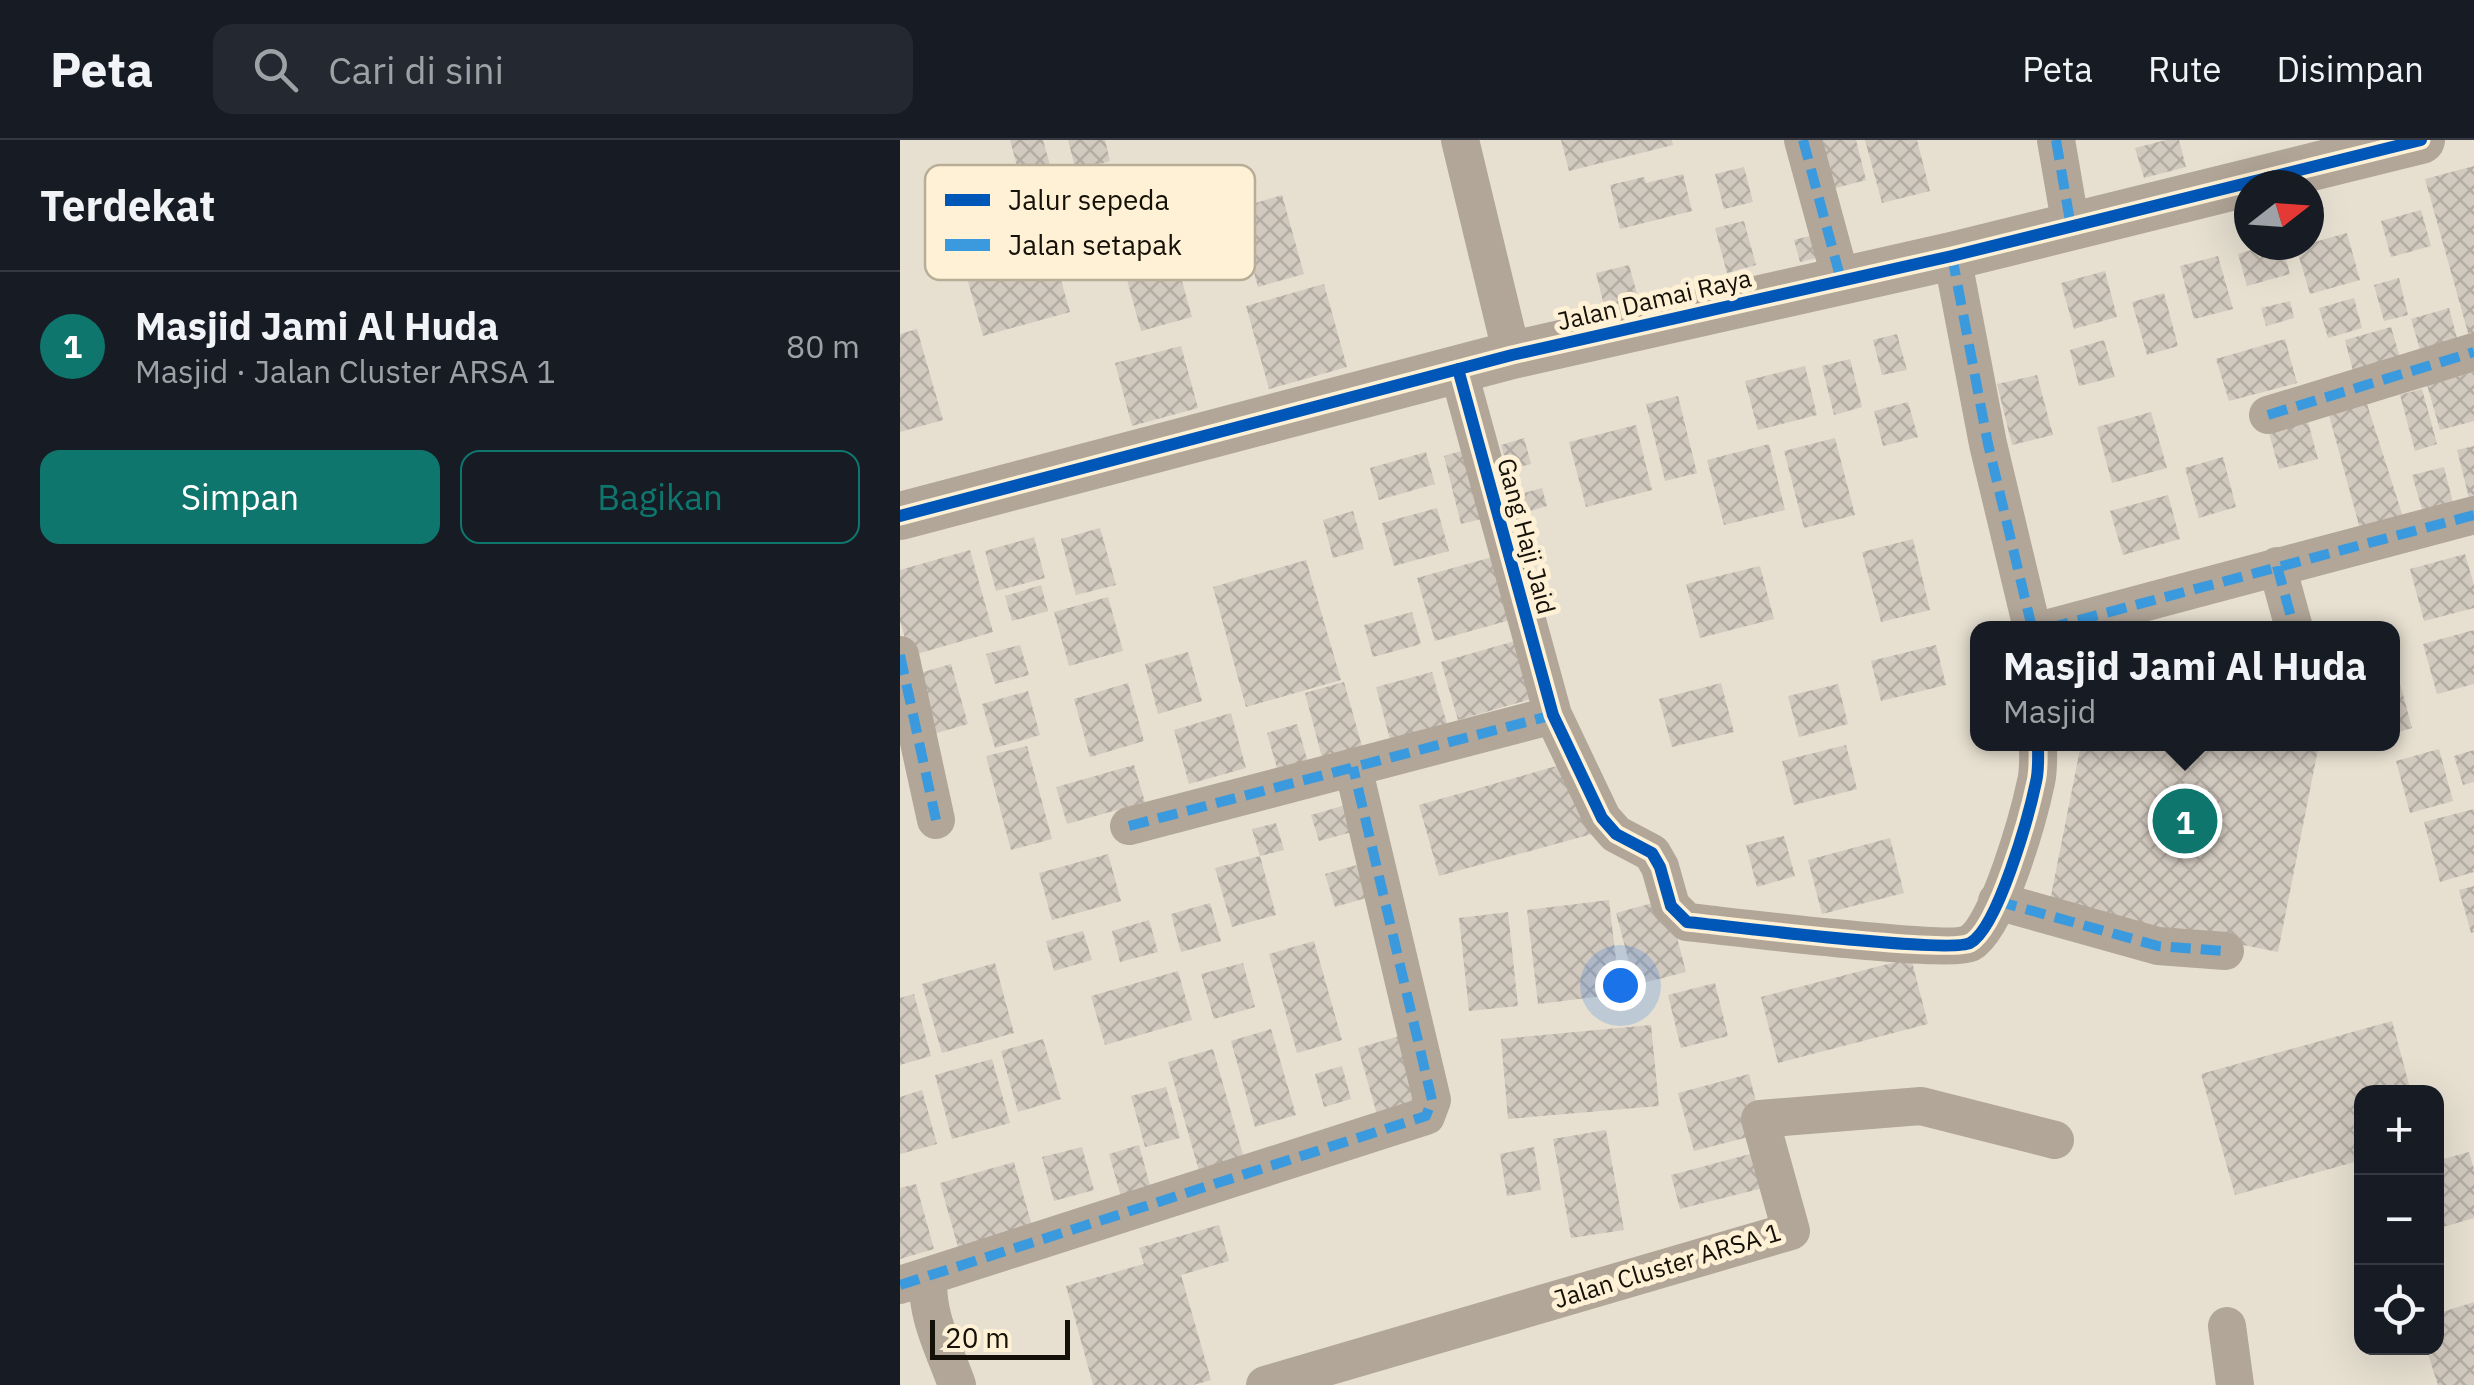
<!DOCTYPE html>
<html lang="id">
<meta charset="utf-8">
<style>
:root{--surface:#171b24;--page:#242831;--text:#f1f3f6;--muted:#9ea1a6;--line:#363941;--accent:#0f766e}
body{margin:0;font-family:"IBM Plex Sans",sans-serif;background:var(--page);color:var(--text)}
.controls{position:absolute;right:30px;bottom:30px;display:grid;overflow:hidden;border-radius:20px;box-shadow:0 10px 40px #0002}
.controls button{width:90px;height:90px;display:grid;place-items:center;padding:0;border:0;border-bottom:2px solid var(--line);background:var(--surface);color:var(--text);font:50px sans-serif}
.compass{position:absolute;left:1334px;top:30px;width:90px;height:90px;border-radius:50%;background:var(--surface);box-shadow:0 10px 40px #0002;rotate:73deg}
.scale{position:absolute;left:30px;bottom:25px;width:140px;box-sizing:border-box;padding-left:10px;border:5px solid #151108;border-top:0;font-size:28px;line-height:35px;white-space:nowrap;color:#151108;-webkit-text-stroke:8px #fef1d5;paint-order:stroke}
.you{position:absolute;left:720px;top:845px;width:35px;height:35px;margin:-25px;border:8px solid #fff;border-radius:50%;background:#1a73e8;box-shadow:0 0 0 15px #1a73e833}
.badge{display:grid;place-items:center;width:65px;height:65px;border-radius:50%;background:var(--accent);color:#fff;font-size:32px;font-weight:700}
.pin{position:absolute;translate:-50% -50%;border:5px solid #fff;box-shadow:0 2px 10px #0006}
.popup{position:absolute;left:1070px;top:481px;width:430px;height:130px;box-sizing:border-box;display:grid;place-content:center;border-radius:20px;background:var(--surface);filter:drop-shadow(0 2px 8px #0005);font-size:32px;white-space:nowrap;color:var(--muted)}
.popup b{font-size:38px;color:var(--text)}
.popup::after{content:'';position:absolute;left:50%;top:100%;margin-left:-20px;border:20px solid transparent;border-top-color:var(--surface)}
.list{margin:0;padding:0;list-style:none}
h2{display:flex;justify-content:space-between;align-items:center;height:130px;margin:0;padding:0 40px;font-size:42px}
h2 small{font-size:32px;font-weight:400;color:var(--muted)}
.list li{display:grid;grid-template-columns:65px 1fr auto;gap:30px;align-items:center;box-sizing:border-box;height:150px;padding:0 40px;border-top:2px solid var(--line)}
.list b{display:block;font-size:38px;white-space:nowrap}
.list p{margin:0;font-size:32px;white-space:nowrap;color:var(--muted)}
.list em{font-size:32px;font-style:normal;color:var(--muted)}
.actions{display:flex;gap:20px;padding:30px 40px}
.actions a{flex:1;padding:22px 0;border:2px solid var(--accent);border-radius:20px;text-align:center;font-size:35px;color:var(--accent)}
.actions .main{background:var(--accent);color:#fff}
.icon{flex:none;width:55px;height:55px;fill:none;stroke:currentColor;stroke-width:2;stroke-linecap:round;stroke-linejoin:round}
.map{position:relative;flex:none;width:1574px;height:1245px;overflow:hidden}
header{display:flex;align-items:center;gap:60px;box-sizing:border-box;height:140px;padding:0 50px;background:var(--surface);border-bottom:2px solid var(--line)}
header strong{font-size:48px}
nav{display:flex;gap:55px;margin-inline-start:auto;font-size:35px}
.search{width:700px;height:90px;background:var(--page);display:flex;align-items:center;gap:25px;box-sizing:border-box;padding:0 35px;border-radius:20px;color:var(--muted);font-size:38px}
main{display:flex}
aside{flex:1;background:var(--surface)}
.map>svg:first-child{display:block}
.building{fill:url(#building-cross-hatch)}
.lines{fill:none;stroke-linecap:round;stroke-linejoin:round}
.minor{stroke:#b1a698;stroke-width:38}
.tertiary{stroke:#b1a698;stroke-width:48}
.quiet{stroke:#3b9add;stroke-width:10;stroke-dasharray:20 10;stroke-linecap:butt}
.cycleway-casing{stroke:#fef1d5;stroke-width:19}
.cycleway{stroke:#0057b8;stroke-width:12}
.labels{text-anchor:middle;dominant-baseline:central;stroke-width:10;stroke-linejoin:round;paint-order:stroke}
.street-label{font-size:25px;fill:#151108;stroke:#fef1d5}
.key{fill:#fef1d5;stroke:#b8ae98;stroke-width:2.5}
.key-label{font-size:28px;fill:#151108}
</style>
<header>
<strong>Peta</strong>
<div class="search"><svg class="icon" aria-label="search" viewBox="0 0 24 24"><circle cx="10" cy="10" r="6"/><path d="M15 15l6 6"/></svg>Cari di sini</div>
<nav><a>Peta</a><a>Rute</a><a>Disimpan</a></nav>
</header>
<main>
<aside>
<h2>Terdekat<small></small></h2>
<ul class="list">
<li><span class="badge">1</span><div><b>Masjid Jami Al Huda</b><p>Masjid · Jalan Cluster ARSA 1</p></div><em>80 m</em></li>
</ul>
<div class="actions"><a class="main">Simpan</a><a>Bagikan</a></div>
</aside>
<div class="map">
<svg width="1574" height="1245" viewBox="0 0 1574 1245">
<defs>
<pattern id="building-cross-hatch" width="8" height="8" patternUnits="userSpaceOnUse" patternTransform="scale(2.5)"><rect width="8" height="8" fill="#d2c9bf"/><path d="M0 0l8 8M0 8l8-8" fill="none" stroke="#b3aca3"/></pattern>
</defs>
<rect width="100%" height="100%" fill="#e7e0d1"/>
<path class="building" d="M 110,0 L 143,0 L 152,32 L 121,41 Z
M 168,0 L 205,0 L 210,21 L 176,31 Z
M 661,0 L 772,0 L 773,5 L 669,31 Z
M 919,0 L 956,0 L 966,40 L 932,49 Z
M 965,0 L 1017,0 L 1030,51 L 982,63 Z
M 1266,0 L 1279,0 L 1286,27 L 1244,38 L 1235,8 Z
M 1574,26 L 1574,199 L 1570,200 L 1525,39 Z
M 844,27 L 853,62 L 824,69 L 815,34 Z
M 783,34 L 792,71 L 720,89 L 710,45 L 744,37 L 746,43 Z
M 320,47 L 338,111 L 289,124 L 271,60 Z
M 137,55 L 170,172 L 83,196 L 51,79 Z
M 382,55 L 404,134 L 358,147 L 336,69 Z
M 261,66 L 292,177 L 241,191 L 211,81 Z
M 1521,70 L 1531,106 L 1491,117 L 1481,81 Z
M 844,81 L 856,125 L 827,133 L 815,88 Z
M 925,92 L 931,115 L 900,122 L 894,100 Z
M 1447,93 L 1460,140 L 1410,154 L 1396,107 Z
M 1368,105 L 1382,105 L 1390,134 L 1347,146 L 1338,114 Z
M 1318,116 L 1333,169 L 1294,179 L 1280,126 Z
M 729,125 L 739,161 L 705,170 L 696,133 Z
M 1205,131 L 1217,177 L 1174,189 L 1161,143 Z
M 1499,138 L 1508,175 L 1484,181 L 1474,145 Z
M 424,144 L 447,227 L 369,249 L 346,166 Z
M 1264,153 L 1278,206 L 1247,215 L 1232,162 Z
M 1454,158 L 1462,188 L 1428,198 L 1419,168 Z
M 1390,161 L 1394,178 L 1366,186 L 1361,168 Z
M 1549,168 L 1560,209 L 1523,220 L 1511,179 Z
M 1491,187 L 1504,231 L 1456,243 L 1445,200 Z
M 17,189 L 43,280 L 0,292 L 0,194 Z
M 997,194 L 1007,230 L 982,235 L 973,200 Z
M 1385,199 L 1397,243 L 1329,261 L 1316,219 Z
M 1204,200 L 1215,237 L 1179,246 L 1170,210 Z
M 281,206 L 298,268 L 232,286 L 215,223 Z
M 950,219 L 962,267 L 934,275 L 922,226 Z
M 905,226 L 917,275 L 858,290 L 845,241 Z
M 1574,232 L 1574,281 L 1540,290 L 1527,245 Z
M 1137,235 L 1153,295 L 1112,305 L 1097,244 Z
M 1522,249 L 1537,304 L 1515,311 L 1500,255 Z
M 778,256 L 797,333 L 765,341 L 746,264 Z
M 1008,262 L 1018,297 L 983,306 L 974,271 Z
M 1467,264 L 1503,377 L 1460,389 L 1429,275 Z
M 1405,271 L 1418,319 L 1379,329 L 1366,282 Z
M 1251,272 L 1267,328 L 1212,343 L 1197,287 Z
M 736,285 L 752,350 L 686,367 L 669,302 Z
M 624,298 L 631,324 L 608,330 L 601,305 Z
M 935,298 L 955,375 L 904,388 L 884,311 Z
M 869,304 L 885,370 L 824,385 L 807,320 Z
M 1574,306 L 1574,360 L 1570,362 L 1557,310 Z
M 568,309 L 586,378 L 561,384 L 544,316 Z
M 526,312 L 535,344 L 479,360 L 470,328 Z
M 1323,317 L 1336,367 L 1299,378 L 1285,328 Z
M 1544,327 L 1554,367 L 1524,376 L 1512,335 Z
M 642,348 L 647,366 L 608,378 L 602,359 Z
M 1268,355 L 1280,399 L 1223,415 L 1210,371 Z
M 537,368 L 549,411 L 494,426 L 482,383 Z
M 453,371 L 464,409 L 433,418 L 423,380 Z
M 200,388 L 216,445 L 176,455 L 161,399 Z
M 134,397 L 145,438 L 96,451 L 85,411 Z
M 1013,399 L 1030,470 L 981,482 L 962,412 Z
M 70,410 L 93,492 L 10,516 L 0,481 L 0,430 Z
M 603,414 L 621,477 L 535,501 L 517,438 Z
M 1565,414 L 1574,445 L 1574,468 L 1524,481 L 1510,429 Z
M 406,420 L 441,540 L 346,567 L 313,447 Z
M 860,426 L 874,479 L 800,498 L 786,444 Z
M 141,445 L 148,471 L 112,481 L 105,456 Z
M 208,457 L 223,511 L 169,526 L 154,472 Z
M 512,472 L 521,504 L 473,517 L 464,485 Z
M 1574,490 L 1574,544 L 1537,554 L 1523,504 Z
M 622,499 L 638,557 L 558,580 L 541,522 Z
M 120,505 L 129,535 L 95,544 L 86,514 Z
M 1036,505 L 1046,545 L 981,561 L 971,521 Z
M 288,512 L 302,561 L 258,574 L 245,524 Z
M 1494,521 L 1512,588 L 1492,594 L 1492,522 Z
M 51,524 L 68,584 L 23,597 L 6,537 Z
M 532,532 L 548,587 L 491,603 L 476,547 Z
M 444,542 L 465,617 L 425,629 L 405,553 Z
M 228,543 L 244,601 L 190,617 L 174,559 Z
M 821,543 L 834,592 L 772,607 L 759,559 Z
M 938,544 L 948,584 L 899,597 L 888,556 Z
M 128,551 L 140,595 L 95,608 L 82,564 Z
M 331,573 L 346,628 L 289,644 L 274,590 Z
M 397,584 L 409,626 L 379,635 L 367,593 Z
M 1181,604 L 1419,604 L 1378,812 L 1149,766 Z
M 946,605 L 957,649 L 894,665 L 882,621 Z
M 127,606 L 152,699 L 111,710 L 86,616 Z
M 1539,609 L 1553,661 L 1510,673 L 1496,621 Z
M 1574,610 L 1574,642 L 1563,645 L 1554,616 Z
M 671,622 L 692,694 L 539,736 L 519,665 Z
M 234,625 L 245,662 L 167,684 L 156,647 Z
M 456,662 L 463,689 L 419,701 L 411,675 Z
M 1574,669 L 1574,732 L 1540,742 L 1524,682 Z
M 376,683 L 384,710 L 360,716 L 352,689 Z
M 884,696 L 895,736 L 857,747 L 846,705 Z
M 990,698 L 1004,753 L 922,774 L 908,720 Z
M 208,714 L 221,761 L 152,780 L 139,733 Z
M 360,716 L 376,775 L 332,787 L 315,728 Z
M 471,721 L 480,754 L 435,767 L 425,734 Z
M 1574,746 L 1574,792 L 1571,793 L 1559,750 Z
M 767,759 L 786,832 L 735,845 L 716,773 Z
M 709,760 L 720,854 L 638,864 L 627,770 Z
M 310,763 L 321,801 L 281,812 L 271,774 Z
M 608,772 L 618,866 L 569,871 L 559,778 Z
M 249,780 L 258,812 L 220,822 L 212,791 Z
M 183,791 L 192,820 L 154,831 L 146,801 Z
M 414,801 L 442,900 L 397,913 L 369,814 Z
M 1011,818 L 1028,884 L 878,923 L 861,857 Z
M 95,823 L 114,893 L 42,913 L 22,844 Z
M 343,823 L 355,867 L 314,879 L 301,834 Z
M 278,831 L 292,880 L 205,905 L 191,856 Z
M 815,843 L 828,896 L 781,908 L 768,855 Z
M 14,854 L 31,916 L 0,925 L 0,858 Z
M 1492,881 L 1511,952 L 1462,952 L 1462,1020 L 1335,1055 L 1301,934 Z
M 751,885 L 759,966 L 608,979 L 601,899 Z
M 371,889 L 396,975 L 355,987 L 331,901 Z
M 503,895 L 523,965 L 478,978 L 458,908 Z
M 143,899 L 161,959 L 118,972 L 101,911 Z
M 313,909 L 346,1025 L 301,1038 L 268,922 Z
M 92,919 L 110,983 L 52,999 L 35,935 Z
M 442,926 L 451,959 L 424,967 L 415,934 Z
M 849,934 L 864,993 L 794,1011 L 778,953 Z
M 266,947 L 280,998 L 245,1007 L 231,956 Z
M 22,950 L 37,1004 L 0,1014 L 0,957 Z
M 706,990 L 724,1090 L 671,1098 L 653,999 Z
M 239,1005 L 251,1049 L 221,1057 L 209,1014 Z
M 182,1007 L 194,1050 L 154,1061 L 142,1017 Z
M 634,1007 L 641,1050 L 607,1056 L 600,1014 Z
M 1569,1012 L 1574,1029 L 1574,1078 L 1536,1089 L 1536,1021 Z
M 854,1013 L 863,1048 L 780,1069 L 771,1035 Z
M 114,1022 L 134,1093 L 60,1114 L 40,1043 Z
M 16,1044 L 34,1109 L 0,1119 L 0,1048 Z
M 319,1085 L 329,1121 L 281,1135 L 311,1240 L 294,1245 L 193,1245 L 166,1146 L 244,1124 L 239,1108 Z
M 1574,1162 L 1574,1245 L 1538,1245 L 1526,1208 L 1536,1208 L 1536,1174 Z"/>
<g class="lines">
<path class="minor" d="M 560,0 L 612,215
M 903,0 L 941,140
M 1156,0 L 1171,87
M 1052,116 L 1088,304 L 1132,488
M 558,229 L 653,575 L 702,678 L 716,694 L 752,713 L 760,727 L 771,766 L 787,782 C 827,786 1049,814 1070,803 C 1098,788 1129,675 1136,642 C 1139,630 1138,616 1138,604
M 1368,275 L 1574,212
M 1377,426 L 1394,488
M 1149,488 L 1574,375
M 0,515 L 36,680
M 229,686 L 653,575
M 1097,761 L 1258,806 L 1325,811
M 29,1136 C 24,1172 45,1211 57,1245
M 0,1145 L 526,976 L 532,960 L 453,627
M 1327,1186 L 1335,1245
M 365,1245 L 891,1091 L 860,979 L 1021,966 L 1155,1000"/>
<path class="tertiary" d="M 0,376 L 612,215 L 1052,116 L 1521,0"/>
<path class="quiet" d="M 903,0 L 941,140
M 1156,0 L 1171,87
M 1052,116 L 1088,304 L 1132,488
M 1368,275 L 1574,212
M 1377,426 L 1394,488
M 1149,488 L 1574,375
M 0,515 L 36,680
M 229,686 L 653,575
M 1097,761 L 1258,806 L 1325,811
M 0,1145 L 526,976 L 532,960 L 453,627"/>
<defs>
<path id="cycleway" d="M 558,229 L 653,575 L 702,678 L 716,694 L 752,713 L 760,727 L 771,766 L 787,782 C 827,786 1049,814 1070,803 C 1098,788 1129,675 1136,642 C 1139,630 1138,616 1138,604
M 0,376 L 612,215 L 1052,116 L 1521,0"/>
</defs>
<use href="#cycleway" class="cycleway-casing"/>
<use href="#cycleway" class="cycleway"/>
</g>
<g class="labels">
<g class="street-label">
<text transform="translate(754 159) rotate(-13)">Jalan Damai Raya</text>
<text transform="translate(627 396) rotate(75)">Gang Haji Jaid</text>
<text transform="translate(767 1125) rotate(-17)">Jalan Cluster ARSA 1</text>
</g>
</g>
<rect x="25" y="25" width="330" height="115" rx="15" class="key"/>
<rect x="45" y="54" width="45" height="12" fill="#0057b8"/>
<rect x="45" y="99" width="45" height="12" fill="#3b9add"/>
<g class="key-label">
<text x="108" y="70">Jalur sepeda</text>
<text x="108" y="115">Jalan setapak</text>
</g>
</svg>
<div class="controls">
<button>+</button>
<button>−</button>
<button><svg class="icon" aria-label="locate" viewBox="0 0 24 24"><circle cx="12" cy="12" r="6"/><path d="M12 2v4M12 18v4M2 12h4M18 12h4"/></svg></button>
</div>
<svg class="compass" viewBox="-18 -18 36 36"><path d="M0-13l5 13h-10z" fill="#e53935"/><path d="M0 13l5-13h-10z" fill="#9ea1a6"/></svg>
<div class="scale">20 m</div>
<div class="you"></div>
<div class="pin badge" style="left:1285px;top:681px">1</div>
<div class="popup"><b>Masjid Jami Al Huda</b>Masjid</div>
</div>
</main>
